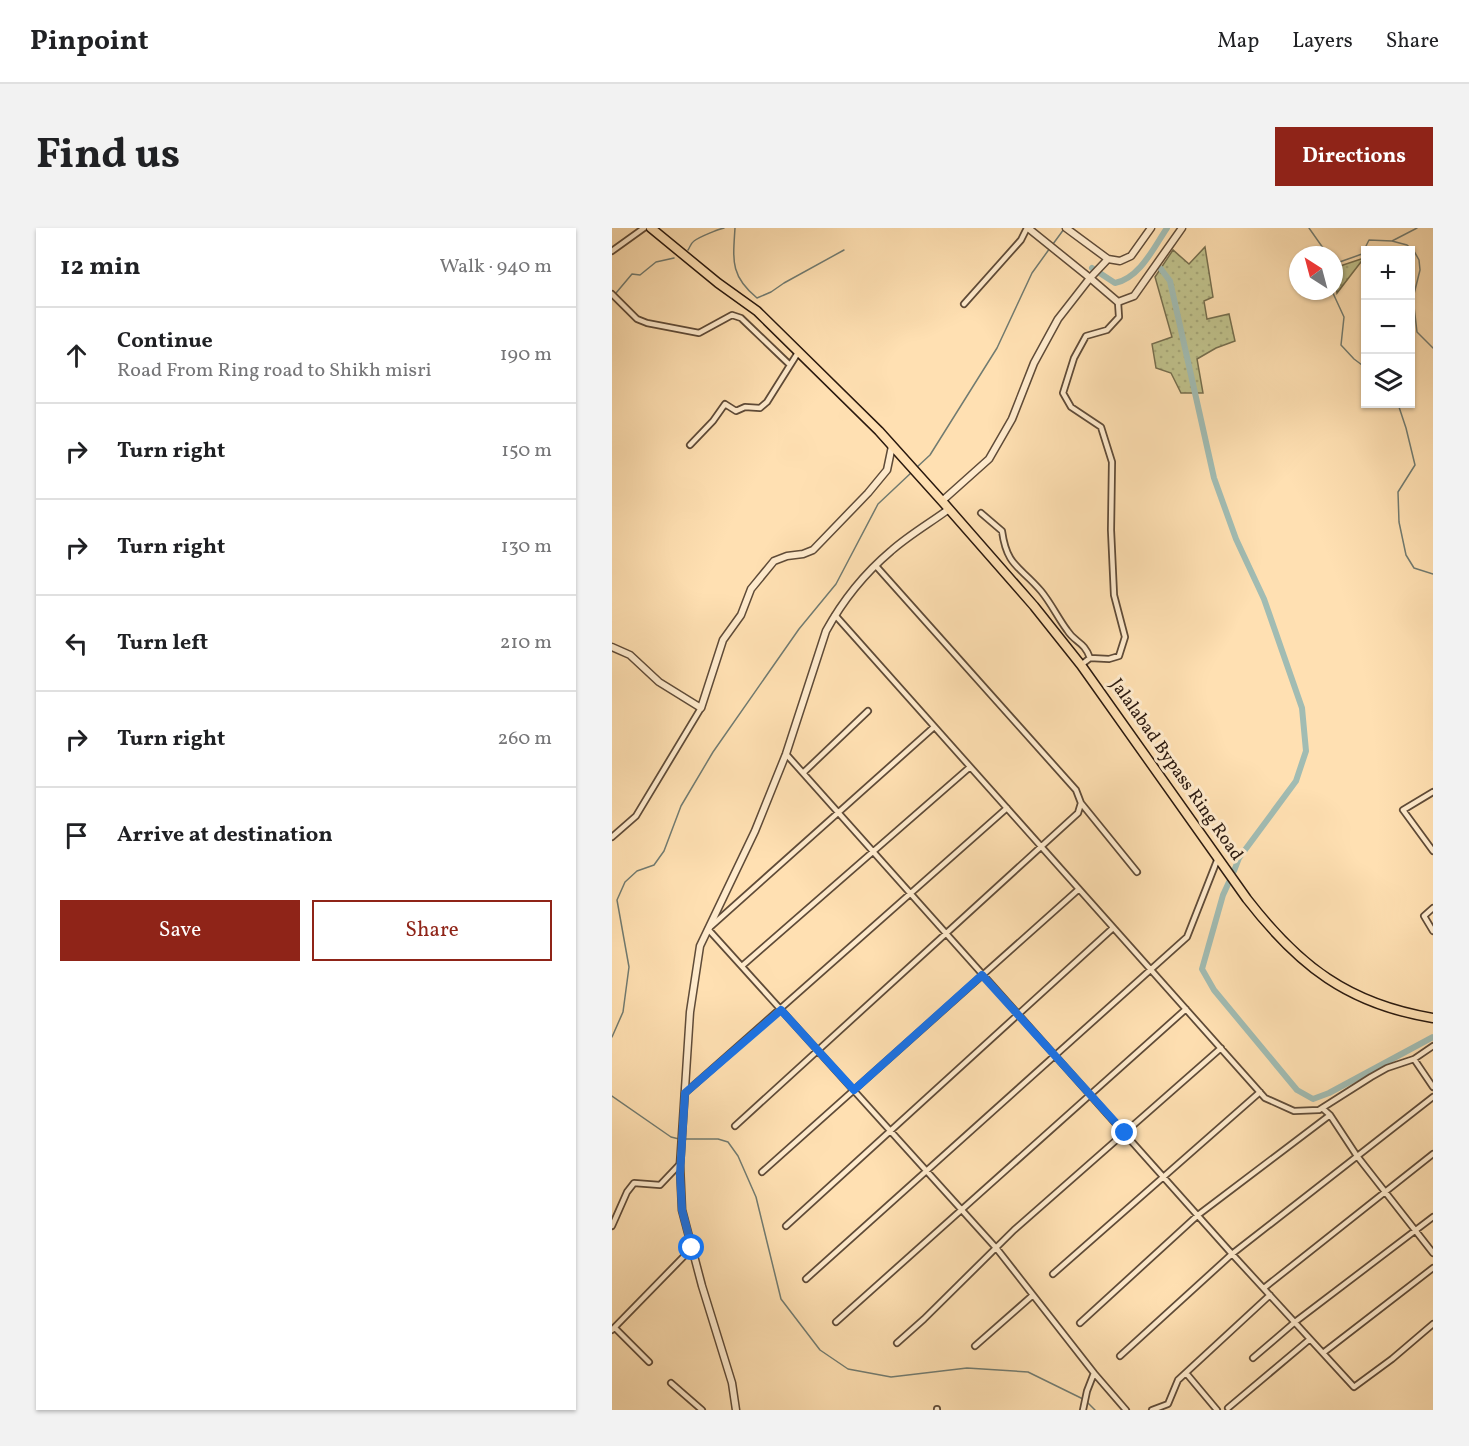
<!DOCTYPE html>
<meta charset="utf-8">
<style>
:root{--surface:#fff;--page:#f2f2f2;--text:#202124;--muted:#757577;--line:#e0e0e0;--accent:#8f2418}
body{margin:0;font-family:Vollkorn,serif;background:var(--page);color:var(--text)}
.controls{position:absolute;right:18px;top:18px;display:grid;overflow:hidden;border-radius:0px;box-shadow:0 2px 4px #0004}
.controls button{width:54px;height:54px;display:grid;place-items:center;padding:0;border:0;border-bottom:2px solid var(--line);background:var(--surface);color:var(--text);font:30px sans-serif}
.compass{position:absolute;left:677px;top:18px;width:54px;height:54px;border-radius:50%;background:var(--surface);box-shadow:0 2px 4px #0004;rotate:324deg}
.stop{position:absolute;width:18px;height:18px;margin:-14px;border:4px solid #1a73e8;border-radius:50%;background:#fff}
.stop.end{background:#1a73e8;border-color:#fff;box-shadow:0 2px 6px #0008}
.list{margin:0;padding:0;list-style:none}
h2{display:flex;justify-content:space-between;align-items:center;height:78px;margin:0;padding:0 24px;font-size:26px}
h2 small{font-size:20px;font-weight:400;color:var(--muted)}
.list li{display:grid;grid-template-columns:39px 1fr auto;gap:18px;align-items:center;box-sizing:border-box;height:96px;padding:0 24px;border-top:2px solid var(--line)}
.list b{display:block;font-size:22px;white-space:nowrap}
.list p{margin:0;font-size:20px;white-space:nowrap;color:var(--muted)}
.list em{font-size:20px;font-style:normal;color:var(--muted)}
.actions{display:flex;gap:12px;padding:18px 24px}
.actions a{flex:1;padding:14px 0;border:2px solid var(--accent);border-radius:0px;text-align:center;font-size:21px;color:var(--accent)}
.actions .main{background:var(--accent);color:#fff}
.icon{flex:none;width:33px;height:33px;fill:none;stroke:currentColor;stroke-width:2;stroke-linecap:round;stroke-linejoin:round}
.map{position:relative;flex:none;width:821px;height:1182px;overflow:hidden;border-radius:0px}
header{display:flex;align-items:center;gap:36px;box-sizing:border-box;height:84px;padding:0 30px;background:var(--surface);border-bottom:2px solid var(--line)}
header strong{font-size:28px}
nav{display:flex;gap:33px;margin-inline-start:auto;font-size:21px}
.intro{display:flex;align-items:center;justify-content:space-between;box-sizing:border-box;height:144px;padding:0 36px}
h1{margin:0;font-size:42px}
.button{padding:15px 27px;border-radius:0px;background:var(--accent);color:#fff;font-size:21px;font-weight:700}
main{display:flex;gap:36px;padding:0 36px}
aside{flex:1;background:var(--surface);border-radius:0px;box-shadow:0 2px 4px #0004}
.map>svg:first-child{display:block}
.grass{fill:url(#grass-dots);stroke:#756e4e;stroke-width:1.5}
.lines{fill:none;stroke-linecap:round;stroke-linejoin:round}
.stream{stroke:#717b71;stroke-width:1.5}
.canal{stroke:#a1bcb3;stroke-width:6}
.minor-casing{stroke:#5f4b38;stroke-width:8}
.tertiary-casing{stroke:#5f4b38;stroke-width:9}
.trunk-casing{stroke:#2a190f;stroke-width:11}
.minor{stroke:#ffebcd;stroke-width:4.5}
.tertiary{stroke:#ffebcd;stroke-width:6}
.trunk{stroke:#ffe0b2;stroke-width:8}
.route{stroke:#1a73e8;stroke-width:8}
.labels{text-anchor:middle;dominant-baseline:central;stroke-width:6;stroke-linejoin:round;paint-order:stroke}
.street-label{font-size:18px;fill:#2a190f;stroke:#ffebcd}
</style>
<header>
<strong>Pinpoint</strong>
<nav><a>Map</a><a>Layers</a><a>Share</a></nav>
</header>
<div class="intro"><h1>Find us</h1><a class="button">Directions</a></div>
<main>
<aside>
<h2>12 min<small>Walk · 940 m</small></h2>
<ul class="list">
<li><svg class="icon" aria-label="ahead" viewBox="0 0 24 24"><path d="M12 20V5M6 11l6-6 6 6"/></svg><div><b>Continue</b><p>Road From Ring road to Shikh misri</p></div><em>190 m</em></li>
<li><svg class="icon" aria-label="right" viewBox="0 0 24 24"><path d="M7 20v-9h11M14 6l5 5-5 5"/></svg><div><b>Turn right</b></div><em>150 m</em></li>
<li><svg class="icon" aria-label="right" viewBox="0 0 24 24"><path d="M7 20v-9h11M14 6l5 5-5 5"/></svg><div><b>Turn right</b></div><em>130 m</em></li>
<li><svg class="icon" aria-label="left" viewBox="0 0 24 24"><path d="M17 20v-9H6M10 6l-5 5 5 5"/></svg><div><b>Turn left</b></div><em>210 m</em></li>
<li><svg class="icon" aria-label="right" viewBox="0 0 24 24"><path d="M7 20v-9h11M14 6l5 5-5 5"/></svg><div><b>Turn right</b></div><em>260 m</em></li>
<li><svg class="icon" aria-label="arrive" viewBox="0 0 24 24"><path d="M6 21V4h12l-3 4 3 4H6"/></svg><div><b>Arrive at destination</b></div></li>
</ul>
<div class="actions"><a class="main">Save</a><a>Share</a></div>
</aside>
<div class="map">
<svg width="821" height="1182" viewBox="0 0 821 1182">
<defs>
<pattern id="grass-dots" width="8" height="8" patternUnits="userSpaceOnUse" patternTransform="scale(1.5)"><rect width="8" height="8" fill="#c0c28c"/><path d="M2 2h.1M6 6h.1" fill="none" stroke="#a5a678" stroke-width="1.8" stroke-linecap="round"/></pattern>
</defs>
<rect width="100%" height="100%" fill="#ffe0b2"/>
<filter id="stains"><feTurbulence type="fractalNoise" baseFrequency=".00333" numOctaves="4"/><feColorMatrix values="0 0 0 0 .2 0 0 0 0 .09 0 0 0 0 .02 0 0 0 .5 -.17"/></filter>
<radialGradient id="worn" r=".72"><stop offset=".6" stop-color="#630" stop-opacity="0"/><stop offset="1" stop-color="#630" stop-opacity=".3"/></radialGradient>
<path class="grass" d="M 593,19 L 601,69 L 592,73 L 595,91 L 617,86 L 623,113 L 604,120 L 585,131 L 591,165 L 569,165 L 559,145 L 544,140 L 540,116 L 560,109 L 543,49 L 561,22 L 577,36 Z
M 752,30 L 725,65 L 722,40 Z"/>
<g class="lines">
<path class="stream" d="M 123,0 C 121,32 118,48 145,70 L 159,64 L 172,55 L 232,22
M 697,0 L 716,27
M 780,13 L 795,17 L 802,23 L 807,32 L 808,42 L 801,70 L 805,104 L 821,120
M 441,16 L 452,1
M 76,22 C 78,19 79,15 82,13 C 87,9 107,1 112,0
M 722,36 L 750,26 L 757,12 L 780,13 L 805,0
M 720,63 L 732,89 L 729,117 L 742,131 L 754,140
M 4,65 L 20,46 L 28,47 L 44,34 L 62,30
M 786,176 L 794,200 L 803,237 L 786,264 L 787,294 L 794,327 L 802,340 L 821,346
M 304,240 L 318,227 L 385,120 L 420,45 L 438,20
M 0,809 L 11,784 L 17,739 L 5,672 L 13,654 L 25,643 L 42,637 L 52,623 L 69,578 L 101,524 L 187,401 L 224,356 L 266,276 L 300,244
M 0,868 L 59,909 L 67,911
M 72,911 L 106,911 L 116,914 L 126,928 L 144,969 L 169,1071 L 208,1122 L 236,1141 L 279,1149 L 355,1140 L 416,1144 L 471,1171
M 475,1174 L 483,1182"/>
<path class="canal" d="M 480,40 L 503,55 C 528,50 542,19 555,0
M 549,41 L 558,53 L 602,250 L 624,311 L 652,371 L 690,480 L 694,523 L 684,553 L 627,630 L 622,643
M 617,654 L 611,667 L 590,741 L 602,762 L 685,862 L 701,871 L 717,865 L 821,809"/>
<defs>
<path id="minor" d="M 0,23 L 32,0
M 0,66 L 25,91 L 35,95 L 87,105 L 120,87 L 129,90 L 178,137
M 352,76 L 409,12 L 415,0
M 78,217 L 101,193 L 113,176 L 124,183 L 133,179 L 148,180 L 155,174 L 187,123
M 369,285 L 390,303 C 395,339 408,338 429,363 C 439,375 446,390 455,402 C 463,415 472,413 478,430
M 223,387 L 653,870 L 682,883 L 707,882 L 759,849 L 775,840 L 802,831 L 821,818
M 469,437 L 478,430 L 497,431 L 507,428 L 513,409 L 502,367 L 499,302 L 500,234 L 489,199 L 459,179 L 451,165 L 462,130 L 474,108 L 495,102 L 507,89 L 506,74
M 322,499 L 96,701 L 385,1021 L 482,1145 L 475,1163 L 471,1182
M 174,526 L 620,1026 L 742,1159 L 780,1131 L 821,1096
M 191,545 L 256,483
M 821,564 L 791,582 L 821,623
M 469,575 L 525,644
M 0,609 L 24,588 L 89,480
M 821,680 L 812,688 L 821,703
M 130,738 L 358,539
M 802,831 L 821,859
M 73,865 L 395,580
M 710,880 L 718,887 L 745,928 L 821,1025
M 123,898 L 466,585 L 469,575 L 464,562 L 264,338
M 150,944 L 467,661
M 0,998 L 15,964 L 22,955 L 48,957 L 67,937
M 174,998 L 501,700
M 441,1046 L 648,864
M 194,1051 L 575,709 L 606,630
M 652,1060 L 821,926
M 224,1094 L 574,781
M 468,1095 L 586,987 L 718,887
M 3,1100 L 37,1134
M 0,1102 L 80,1020
M 285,1115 L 312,1091 L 402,1002 L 609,820
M 363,1118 L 421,1067
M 711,1125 L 821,1040
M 508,1128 L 620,1026 L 821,869
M 641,1130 L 683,1094 L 821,989
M 482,1145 L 514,1182
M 574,1145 L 605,1182
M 59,1155 L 90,1182
M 616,1180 L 698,1111
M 325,1182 L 325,1181
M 540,1182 L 556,1176 L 566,1152 L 658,1067"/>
<path id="tertiary" d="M 416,0 L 478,50 L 496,31
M 454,0 L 496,31 L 508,33 L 519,28 L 539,0
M 330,273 L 377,231 L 400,191 L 422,135 L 446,91 L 478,50 L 506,74 L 522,68 L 570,0
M 0,419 L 18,427 L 47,454 L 89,480 L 111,412 L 129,387 L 139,361 L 162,333 L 175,328 L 191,326 L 201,322 L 256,265 L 275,242 L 280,218
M 124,1182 L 120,1155 L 90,1058 L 70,982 L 68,937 L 78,784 L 88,718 L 143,603 L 174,526 L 214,403 C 231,372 253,345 279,323 C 297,307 318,295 337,281"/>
<path id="trunk" d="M 39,0 L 106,55 L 145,83 L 267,203 L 330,273 L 422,378 L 469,437 L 635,671 C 687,738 736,776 821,790"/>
</defs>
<use href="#minor" class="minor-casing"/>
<use href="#tertiary" class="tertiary-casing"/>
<use href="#trunk" class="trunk-casing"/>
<use href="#minor" class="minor"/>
<use href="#tertiary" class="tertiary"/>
<use href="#trunk" class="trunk"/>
</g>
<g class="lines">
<path class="route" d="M 80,1020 L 70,982 L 68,946 L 73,865 L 169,782 L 242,862 L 370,747 L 513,905"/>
</g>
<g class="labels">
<g class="street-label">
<text transform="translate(564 542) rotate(55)">Jalalabad Bypass Ring Road</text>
</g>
</g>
<rect width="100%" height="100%" filter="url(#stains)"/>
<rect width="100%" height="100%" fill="url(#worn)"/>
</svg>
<div class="controls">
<button>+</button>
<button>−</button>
<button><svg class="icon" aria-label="layers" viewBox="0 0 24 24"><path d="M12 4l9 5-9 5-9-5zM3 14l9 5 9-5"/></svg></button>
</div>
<svg class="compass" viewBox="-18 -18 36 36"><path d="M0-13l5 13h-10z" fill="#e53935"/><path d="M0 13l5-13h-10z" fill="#757577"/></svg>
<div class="stop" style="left:80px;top:1020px"></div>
<div class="stop end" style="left:513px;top:905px"></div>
</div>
</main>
